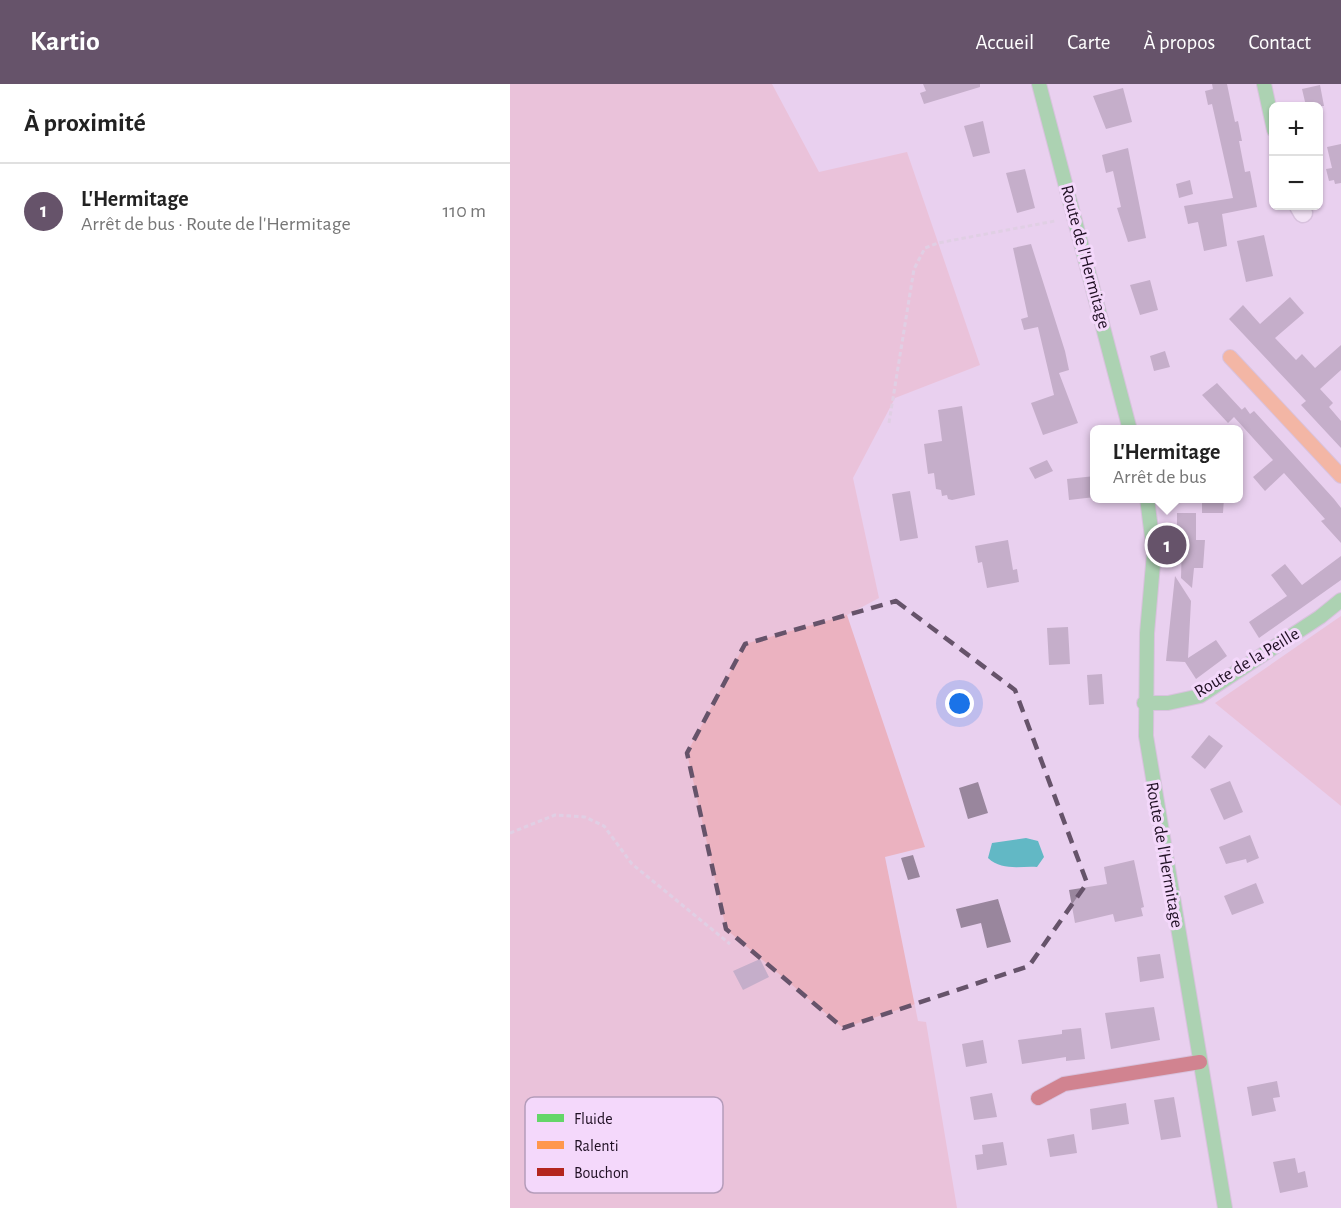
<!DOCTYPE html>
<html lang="fr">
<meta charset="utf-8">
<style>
:root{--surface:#fff;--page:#f6f6f6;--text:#222;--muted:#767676;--line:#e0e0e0;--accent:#66536a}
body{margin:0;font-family:"Alegreya Sans",sans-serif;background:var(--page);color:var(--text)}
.controls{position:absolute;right:18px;top:18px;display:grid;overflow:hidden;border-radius:9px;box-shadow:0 2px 4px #0004}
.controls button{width:54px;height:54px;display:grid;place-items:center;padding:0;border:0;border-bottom:2px solid var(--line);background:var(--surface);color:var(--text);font:30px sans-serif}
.you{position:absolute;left:450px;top:620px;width:21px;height:21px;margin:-15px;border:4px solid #fff;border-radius:50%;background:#1a73e8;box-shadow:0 0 0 9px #1a73e833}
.badge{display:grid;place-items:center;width:39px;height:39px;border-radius:50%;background:var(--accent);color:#fff;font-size:20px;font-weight:700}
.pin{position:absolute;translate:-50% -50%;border:3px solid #fff;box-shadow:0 2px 6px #0006}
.popup{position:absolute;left:580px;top:341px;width:153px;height:78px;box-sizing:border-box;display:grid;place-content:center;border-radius:9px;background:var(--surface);filter:drop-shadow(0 2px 4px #0005);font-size:20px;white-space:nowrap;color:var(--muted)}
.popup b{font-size:22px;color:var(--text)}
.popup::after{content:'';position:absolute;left:50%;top:100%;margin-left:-12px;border:12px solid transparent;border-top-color:var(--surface)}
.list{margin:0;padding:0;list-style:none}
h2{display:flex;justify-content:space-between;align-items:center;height:78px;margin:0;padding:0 24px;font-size:26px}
h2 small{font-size:20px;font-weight:400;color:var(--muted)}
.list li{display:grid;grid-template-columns:39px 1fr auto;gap:18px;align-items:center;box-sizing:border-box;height:96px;padding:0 24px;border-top:2px solid var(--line)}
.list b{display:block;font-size:22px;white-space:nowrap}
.list p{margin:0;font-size:20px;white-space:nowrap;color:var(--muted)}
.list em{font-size:20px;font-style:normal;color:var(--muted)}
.map{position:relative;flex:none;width:831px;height:1124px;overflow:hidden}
header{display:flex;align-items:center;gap:36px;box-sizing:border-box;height:84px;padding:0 30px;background:var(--accent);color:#fff}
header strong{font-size:28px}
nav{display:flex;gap:33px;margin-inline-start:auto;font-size:21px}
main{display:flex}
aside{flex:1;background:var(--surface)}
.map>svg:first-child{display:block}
.green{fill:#ebb2c0}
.water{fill:#62b8c5}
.building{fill:#99869d}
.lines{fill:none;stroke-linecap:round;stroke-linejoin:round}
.street-casing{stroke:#c4b1c9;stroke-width:21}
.fast-casing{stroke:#c4b1c9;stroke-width:16}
.slow-casing{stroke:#c4b1c9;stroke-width:16}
.jam-casing{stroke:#c4b1c9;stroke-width:16}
.path{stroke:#d6cfd8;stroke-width:3;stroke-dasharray:4.5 3;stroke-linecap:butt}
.street{stroke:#fcf8fd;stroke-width:18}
.fast{stroke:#63d668;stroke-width:14}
.slow{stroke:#ff974d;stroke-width:14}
.jam{stroke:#b3261e;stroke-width:14}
.marked{fill:none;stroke:#66536a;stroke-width:4.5;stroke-dasharray:12 8;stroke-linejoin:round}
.labels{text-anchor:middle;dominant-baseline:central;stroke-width:6;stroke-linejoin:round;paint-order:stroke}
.street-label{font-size:18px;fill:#1f0f23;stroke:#f4d8fb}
.key{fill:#f4d8fb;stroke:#b49cba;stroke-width:1.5}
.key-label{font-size:16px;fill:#1f0f23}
</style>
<header>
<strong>Kartio</strong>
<nav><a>Accueil</a><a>Carte</a><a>À propos</a><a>Contact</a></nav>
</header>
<main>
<aside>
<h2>À proximité<small></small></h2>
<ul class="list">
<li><span class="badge">1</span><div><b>L'Hermitage</b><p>Arrêt de bus · Route de l'Hermitage</p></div><em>110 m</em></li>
</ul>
</aside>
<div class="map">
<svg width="831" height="1124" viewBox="0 0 831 1124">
<rect width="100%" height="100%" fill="#e9d0ef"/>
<path class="green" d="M 0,0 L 262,0 L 309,88 L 397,68 L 470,281 L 385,314 L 343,394 L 369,514 L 337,531 L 415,763 L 375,773 L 408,937 L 416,938 L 447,1124 L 0,1124 Z
M 831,532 L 831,722 L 705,619 Z"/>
<path class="water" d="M 516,754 L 528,757 L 534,773 L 527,783 C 509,782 492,787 478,774 L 482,759 Z"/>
<path class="building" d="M 413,0 L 470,0 L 470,3 L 414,20 L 410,9 L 416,7 Z
M 702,0 L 717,0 L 725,38 L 728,37 L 732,57 L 729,57 L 735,88 L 740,87 L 747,123 L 712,130 L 717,162 L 694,167 L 688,138 L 678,140 L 674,122 L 723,114 L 702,20 L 698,21 L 695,7 L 703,5 Z
M 810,1 L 814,22 L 796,22 L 792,5 Z
M 613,4 L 622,38 L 596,45 L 583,12 Z
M 473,37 L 480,69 L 463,73 L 454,42 Z
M 831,60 L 831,99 L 825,100 L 824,96 L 819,97 L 816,85 L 822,84 L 817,63 Z
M 618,64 L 636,154 L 618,158 L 607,124 L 611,123 L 603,87 L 596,89 L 592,71 Z
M 515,85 L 525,124 L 507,129 L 496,89 Z
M 680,96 L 683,110 L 669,114 L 666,100 Z
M 754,151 L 763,192 L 736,198 L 727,157 Z
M 521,160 L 555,267 L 559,286 L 549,289 L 568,339 L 533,351 L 521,319 L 544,311 L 528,243 L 514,246 L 511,235 L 518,233 L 503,164 Z
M 640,196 L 648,226 L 630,231 L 620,201 Z
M 780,213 L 794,229 L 765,254 L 786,276 L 792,270 L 805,284 L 831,261 L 831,286 L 810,305 L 823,319 L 819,323 L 831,337 L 831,364 L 791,321 L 796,317 L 719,235 L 733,221 L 750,240 Z
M 655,267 L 660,283 L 644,287 L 640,272 Z
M 707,299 L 732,326 L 728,329 L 735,323 L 740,330 L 744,327 L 824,415 L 831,424 L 831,459 L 811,437 L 815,435 L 774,389 L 755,407 L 743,393 L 763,376 L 724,333 L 718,339 L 692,311 Z
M 452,322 L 465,411 L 442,416 L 438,415 L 437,411 L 432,412 L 431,406 L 426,405 L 424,389 L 418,390 L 414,360 L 432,357 L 428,326 Z
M 537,376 L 543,387 L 525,395 L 519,384 Z
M 585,392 L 585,413 L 559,416 L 557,395 Z
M 400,407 L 408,454 L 390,457 L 382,410 Z
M 692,414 L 714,414 L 713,429 L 692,429 Z
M 667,429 L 686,429 L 686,456 L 695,456 L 693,484 L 684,484 L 682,504 L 671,494 L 672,454 L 667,454 Z
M 498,456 L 503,486 L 507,485 L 509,498 L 477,504 L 472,478 L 468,479 L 465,462 Z
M 831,472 L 831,496 L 749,554 L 739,538 L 777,512 L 761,491 L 775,480 L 792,501 Z
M 665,492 L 681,517 L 678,574 L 706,556 L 717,572 L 686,595 L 675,578 L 656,577 Z
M 558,543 L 560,580 L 539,581 L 537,544 Z
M 592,590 L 594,620 L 579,621 L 577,591 Z
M 699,651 L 713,662 L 695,685 L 681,673 Z
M 720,697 L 733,728 L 714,736 L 700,705 Z
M 468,698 L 478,729 L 458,735 L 449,704 Z
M 740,751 L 749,774 L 737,779 L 736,775 L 716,780 L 709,763 Z
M 403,771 L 410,793 L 398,796 L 391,774 Z
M 624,776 L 634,823 L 631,824 L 633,832 L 605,838 L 603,830 L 565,839 L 559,806 L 597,800 L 594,783 Z
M 746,799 L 754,819 L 722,831 L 714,812 Z
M 488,815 L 501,858 L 477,864 L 471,839 L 451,844 L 446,825 Z
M 650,870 L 654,894 L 630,898 L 627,873 Z
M 250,875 L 259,893 L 233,906 L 223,887 Z
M 644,923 L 650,956 L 601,965 L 595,929 Z
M 571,944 L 575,975 L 556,977 L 556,973 L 512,980 L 508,956 L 552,950 L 552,946 Z
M 473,956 L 477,979 L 456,983 L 452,960 Z
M 767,997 L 770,1013 L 763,1014 L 766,1027 L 742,1032 L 737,1003 Z
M 482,1009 L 487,1033 L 464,1036 L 460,1013 Z
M 664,1013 L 671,1053 L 651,1056 L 644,1016 Z
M 616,1019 L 619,1040 L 582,1046 L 580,1025 Z
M 564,1050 L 567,1069 L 540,1073 L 537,1055 Z
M 493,1058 L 497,1081 L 467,1086 L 465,1071 L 473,1070 L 472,1061 Z
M 785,1074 L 788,1089 L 795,1087 L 798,1103 L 770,1109 L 763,1078 Z"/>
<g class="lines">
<defs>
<path id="street" d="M 789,122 L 793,129"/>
<path id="fast" d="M 529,0 L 620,346
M 754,0 L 764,46
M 637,414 L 644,469 L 637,549 L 636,652 L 715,1124
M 634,619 L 658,619 L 690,612 L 810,533 L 831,516"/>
<path id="slow" d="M 720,273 L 831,392"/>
<path id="jam" d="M 528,1014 L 554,1000 L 690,978"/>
</defs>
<use href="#street" class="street-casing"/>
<use href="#fast" class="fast-casing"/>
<use href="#slow" class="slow-casing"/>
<use href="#jam" class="jam-casing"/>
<path class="path" d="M 379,339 L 404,185 L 415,164 L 428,159 L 545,137
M 0,749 L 45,731 L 75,733 L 94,742 L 122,780 L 220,860"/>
<use href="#street" class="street"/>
<use href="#fast" class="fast"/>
<use href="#slow" class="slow"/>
<use href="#jam" class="jam"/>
</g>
<path d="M0 0H831V1124H0ZM 386,517 L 505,606 L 577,799 L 519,882 L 333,944 L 216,845 L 177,669 L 235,560 Z" fill="#e9d0ef" fill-opacity=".55" fill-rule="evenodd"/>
<path class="marked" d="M 386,517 L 505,606 L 577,799 L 519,882 L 333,944 L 216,845 L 177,669 L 235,560 Z"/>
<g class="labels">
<g class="street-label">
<text transform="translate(575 173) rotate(75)">Route de l'Hermitage</text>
<text transform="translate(737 579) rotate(-31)">Route de la Peille</text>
<text transform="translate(654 771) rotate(80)">Route de l'Hermitage</text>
</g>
</g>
<rect x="15" y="1013" width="198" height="96" rx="9" class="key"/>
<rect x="27" y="1030" width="27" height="8" fill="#63d668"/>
<rect x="27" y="1057" width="27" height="8" fill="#ff974d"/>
<rect x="27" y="1084" width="27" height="8" fill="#b3261e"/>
<g class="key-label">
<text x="64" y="1040">Fluide</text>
<text x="64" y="1067">Ralenti</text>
<text x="64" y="1094">Bouchon</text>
</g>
</svg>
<div class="controls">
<button>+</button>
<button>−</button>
</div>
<div class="you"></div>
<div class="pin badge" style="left:657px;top:461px">1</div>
<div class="popup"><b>L'Hermitage</b>Arrêt de bus</div>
</div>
</main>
